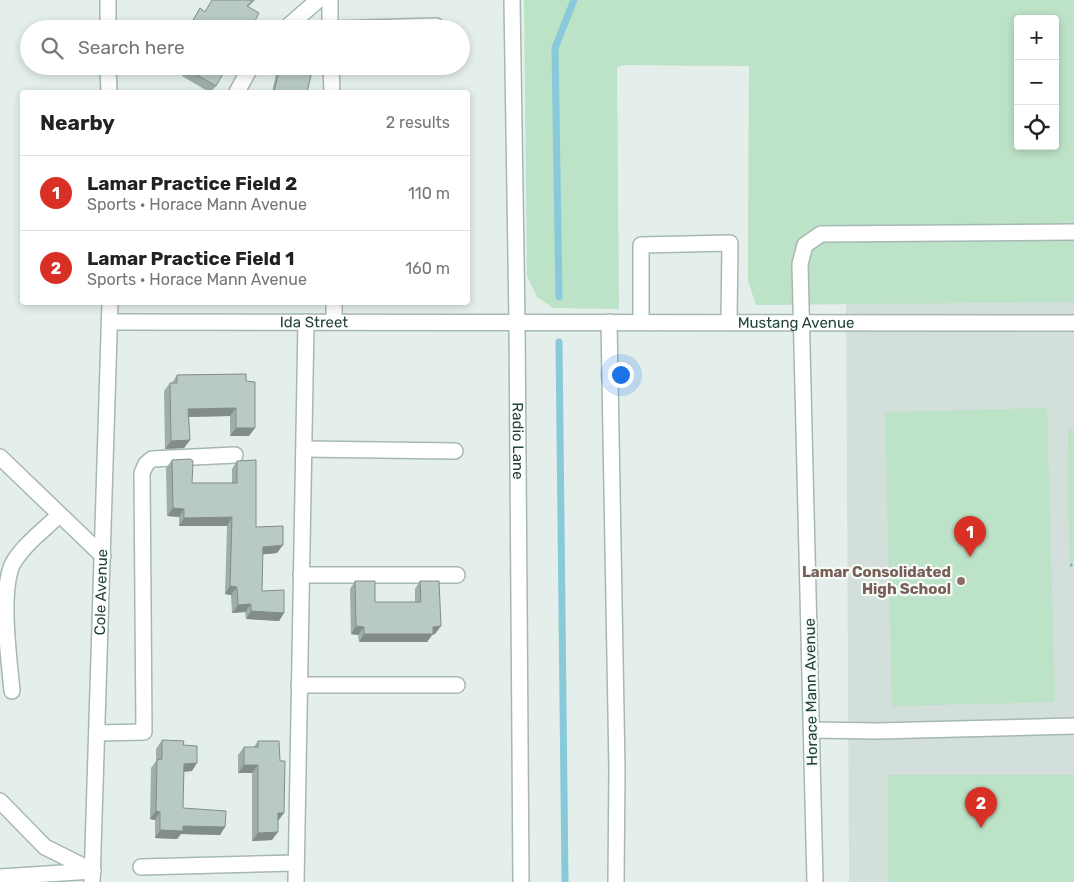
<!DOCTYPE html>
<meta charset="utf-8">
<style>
:root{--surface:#fff;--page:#f2f2f2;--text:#222;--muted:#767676;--line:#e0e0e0;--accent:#d93025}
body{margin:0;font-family:Rubik,sans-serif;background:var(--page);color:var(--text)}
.controls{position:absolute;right:15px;top:15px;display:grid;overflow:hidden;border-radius:5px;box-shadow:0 2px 8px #0003}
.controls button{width:45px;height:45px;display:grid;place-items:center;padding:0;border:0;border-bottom:1px solid var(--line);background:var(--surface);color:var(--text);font:25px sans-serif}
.you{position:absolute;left:620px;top:374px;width:18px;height:18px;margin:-12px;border:4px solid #fff;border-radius:50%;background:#1a73e8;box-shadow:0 0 0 8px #1a73e833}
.badge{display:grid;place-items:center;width:32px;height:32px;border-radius:50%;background:var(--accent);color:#fff;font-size:16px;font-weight:700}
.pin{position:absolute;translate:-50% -41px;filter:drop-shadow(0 1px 2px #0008)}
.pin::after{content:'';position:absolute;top:26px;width:18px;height:15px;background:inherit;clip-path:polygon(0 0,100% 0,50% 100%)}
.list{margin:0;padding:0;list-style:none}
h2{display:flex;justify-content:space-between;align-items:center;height:65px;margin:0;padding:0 20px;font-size:21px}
h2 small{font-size:16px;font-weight:400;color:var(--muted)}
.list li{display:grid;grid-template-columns:32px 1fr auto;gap:15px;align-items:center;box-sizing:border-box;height:75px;padding:0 20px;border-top:1px solid var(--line)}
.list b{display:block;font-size:19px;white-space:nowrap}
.list p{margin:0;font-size:16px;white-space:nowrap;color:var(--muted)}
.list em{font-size:16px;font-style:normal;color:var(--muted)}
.icon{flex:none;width:28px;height:28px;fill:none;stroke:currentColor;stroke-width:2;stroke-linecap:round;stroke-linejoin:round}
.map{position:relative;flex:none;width:1074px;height:882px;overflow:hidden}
.search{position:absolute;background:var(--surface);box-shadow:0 2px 8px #0003;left:20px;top:20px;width:450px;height:55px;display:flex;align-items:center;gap:12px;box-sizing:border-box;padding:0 18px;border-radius:28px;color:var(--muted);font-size:19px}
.panel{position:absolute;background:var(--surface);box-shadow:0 2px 8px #0003;left:20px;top:90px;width:450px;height:215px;border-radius:5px}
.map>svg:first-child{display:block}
.built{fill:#d2dfda;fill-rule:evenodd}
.green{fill:#bce2c7;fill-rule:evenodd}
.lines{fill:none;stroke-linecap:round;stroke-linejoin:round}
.stream{stroke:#88cad9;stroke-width:7}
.minor-casing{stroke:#a6b8b3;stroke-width:18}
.path{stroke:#82b6a7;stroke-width:3;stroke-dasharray:2.5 4;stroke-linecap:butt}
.minor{stroke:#fff;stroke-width:15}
.wall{fill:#9faea9}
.shaded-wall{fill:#828d89}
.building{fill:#b9cac4;stroke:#828d89}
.education-dot{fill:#8d6e63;stroke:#f6fbf8;stroke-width:2}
.labels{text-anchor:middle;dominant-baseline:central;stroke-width:4.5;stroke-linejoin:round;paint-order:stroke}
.street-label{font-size:15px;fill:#21433b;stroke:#f6fbf8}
.education-label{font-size:15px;font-weight:bold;fill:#785e54;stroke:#f6fbf8;text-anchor:end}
</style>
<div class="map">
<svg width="1074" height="882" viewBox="0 0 1074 882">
<rect width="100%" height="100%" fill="#e4efeb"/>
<path class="built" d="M 1074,0 L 1074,882 L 849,882 L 846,280 L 748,281 L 749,66 L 627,65 ZM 1018,19 L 1055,19 L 1055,146 L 1018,146 Z"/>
<path class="green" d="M 524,0 L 1074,0 L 1074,302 L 756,305 L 748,281 L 749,66 L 627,65 L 617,67 L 619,309 L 553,308 L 537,297 L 527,276 ZM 1018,19 L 1055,19 L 1055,146 L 1018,146 Z
M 1047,408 L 1055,702 L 892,706 L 885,412 Z
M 1068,430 L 1074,430 L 1074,561 L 1069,561 Z
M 888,775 L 1074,775 L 1074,882 L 888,882 Z"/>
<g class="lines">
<path class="stream" d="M 559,297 L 555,48 L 574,0
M 559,342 L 565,882"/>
<defs>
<g id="minor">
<path d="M 108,0 L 108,29"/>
<path d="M 330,0 L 330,29 L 436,26"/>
<path id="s1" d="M 512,0 L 517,322 L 521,882"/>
<path d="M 285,29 L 318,0"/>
<path d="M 108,66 L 109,92"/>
<path d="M 331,66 L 332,92"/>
<path d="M 237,92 L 251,66"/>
<path d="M 334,302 L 334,322"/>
<path id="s2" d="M 110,322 L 1074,323"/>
<path d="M 609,322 L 617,769 L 616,882"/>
<path d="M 641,322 L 641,245 L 730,243 L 729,322"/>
<path d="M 304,449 L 455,451"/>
<path d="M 0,457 L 103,556"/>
<path d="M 301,575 L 457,575"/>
<path d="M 299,685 L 457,685"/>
<path d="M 12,691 C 9,658 0,595 12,565 C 22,546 44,530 59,515"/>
<path d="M 812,730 L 877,731 L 1074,726"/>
<path d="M 97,733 L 144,732 L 142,473 L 146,464 L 152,459 L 235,455"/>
<path d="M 0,801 L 45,847 L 93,871"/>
<path d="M 141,867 L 296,863"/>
<path d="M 0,877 L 93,871"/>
<path id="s3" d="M 92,882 L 110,302"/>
<path d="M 296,882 L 306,322"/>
<path d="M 815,882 L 800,264 L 805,245 L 821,234 L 1074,232"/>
</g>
</defs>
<use href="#minor" class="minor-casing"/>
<path class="path" d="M 1070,565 L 1074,565"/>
<use href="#minor" class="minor"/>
</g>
<path class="wall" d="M 212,0 L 255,0 L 248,7 L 251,29 L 230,29 L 227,27 L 226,29 L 188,29 L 200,8 L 205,12 Z
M 179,66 L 219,66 L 216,86 L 211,92 L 209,92 L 182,76 L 186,71 Z
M 278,66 L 307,66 L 305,74 L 307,92 L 272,92 Z
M 246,374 L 249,436 L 230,436 L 230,416 L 189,417 L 190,440 L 184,448 L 165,449 L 164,391 L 170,383 L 172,383 L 177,375 Z
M 172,460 L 192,483 L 232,483 L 232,469 L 237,461 L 256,527 L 277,553 L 263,554 L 262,591 L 284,613 L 279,621 L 246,619 L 245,612 L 232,613 L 231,595 L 225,594 L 227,526 L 179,526 L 179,517 L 167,516 L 166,468 Z
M 355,581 L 375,602 L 415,602 L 415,589 L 420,581 L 435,634 L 432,635 L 427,642 L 359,642 L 358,635 L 351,634 L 350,589 Z
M 162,740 L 183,745 L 192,771 L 183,772 L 183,808 L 225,827 L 220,835 L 181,834 L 177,839 L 155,838 L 155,820 L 150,819 L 151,768 L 156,761 L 156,749 Z
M 258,741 L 278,821 L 272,840 L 252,841 L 252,773 L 238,773 L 238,755 L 244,747 L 254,747 Z"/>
<path class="shaded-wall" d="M 236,408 L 230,416 L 183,417 L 188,409 Z
M 236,428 L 255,428 L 249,436 L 230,436 Z
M 190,440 L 184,448 L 165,449 L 171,441 Z
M 173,508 L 184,509 L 179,517 L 167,516 Z
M 232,517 L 227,526 L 179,526 L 184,518 Z
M 283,545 L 277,553 L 257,555 L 263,547 Z
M 230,586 L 237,587 L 231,595 L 225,594 Z
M 251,604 L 245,612 L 232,613 L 238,605 Z
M 251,611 L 284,613 L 279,621 L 246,619 Z
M 356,626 L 364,627 L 358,635 L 351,634 Z
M 441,626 L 435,634 L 432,635 L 427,642 L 359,642 L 364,634 Z
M 197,763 L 192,771 L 178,772 L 184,764 Z
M 244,765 L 258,765 L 252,773 L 238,773 Z
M 156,811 L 160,812 L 155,820 L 150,819 Z
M 278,813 L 284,813 L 278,821 Z
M 183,826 L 225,827 L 220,835 L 181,834 L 177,839 L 155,838 L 160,830 Z
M 278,832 L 272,840 L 252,841 L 258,833 Z"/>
<path class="building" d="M 212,0 L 253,0 L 247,6 L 259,13 L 251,29 L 247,29 L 232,20 L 226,29 L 188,29 L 200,8 L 205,12 Z
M 189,66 L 219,66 L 225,70 L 216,86 L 187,69 Z
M 280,66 L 307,66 L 305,74 L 311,75 L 307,92 L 274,92 Z
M 246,374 L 246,381 L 255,382 L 255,428 L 236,428 L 236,408 L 188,409 L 190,440 L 171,441 L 170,383 L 177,383 L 177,375 Z
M 190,459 L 193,461 L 192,483 L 237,483 L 237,461 L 256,460 L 256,527 L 283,526 L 283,545 L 263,547 L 262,591 L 284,590 L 284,613 L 251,611 L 251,604 L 238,605 L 237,587 L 230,586 L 232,517 L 184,518 L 184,509 L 173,508 L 172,460 Z
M 355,581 L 375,581 L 375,602 L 421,602 L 420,581 L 439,581 L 441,626 L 433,627 L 433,634 L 364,634 L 364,627 L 356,626 Z
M 162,740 L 184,741 L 183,745 L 197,746 L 197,763 L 184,764 L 183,808 L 226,811 L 225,827 L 183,826 L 183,831 L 160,830 L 160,812 L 156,811 L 157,760 L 162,759 Z
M 258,741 L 279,741 L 280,761 L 285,761 L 284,813 L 278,813 L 278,832 L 258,833 L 258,765 L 244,765 L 244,747 L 258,747 Z"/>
<circle class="education-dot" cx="961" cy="581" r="5"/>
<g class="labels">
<g class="street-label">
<text stroke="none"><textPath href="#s2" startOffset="204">Ida Street</textPath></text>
<text stroke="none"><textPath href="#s2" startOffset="686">Mustang Avenue</textPath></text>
<text stroke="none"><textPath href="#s1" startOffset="441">Radio Lane</textPath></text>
<text stroke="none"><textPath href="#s3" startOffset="290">Cole Avenue</textPath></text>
<text transform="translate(811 692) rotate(-91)">Horace Mann Avenue</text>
</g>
<g class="education-label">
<text x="951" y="572">Lamar Consolidated<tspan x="951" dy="17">High School</tspan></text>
</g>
</g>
</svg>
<div class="controls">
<button>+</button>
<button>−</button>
<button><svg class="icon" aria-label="locate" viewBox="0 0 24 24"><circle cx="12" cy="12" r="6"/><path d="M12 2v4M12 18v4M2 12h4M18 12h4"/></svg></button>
</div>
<div class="you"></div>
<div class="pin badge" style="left:970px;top:557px">1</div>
<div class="pin badge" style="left:981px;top:828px">2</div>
<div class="search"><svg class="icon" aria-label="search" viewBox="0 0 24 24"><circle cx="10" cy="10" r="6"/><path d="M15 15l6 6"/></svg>Search here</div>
<section class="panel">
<h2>Nearby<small>2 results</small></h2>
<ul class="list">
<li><span class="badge">1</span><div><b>Lamar Practice Field 2</b><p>Sports · Horace Mann Avenue</p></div><em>110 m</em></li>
<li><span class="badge">2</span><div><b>Lamar Practice Field 1</b><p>Sports · Horace Mann Avenue</p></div><em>160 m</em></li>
</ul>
</section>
</div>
